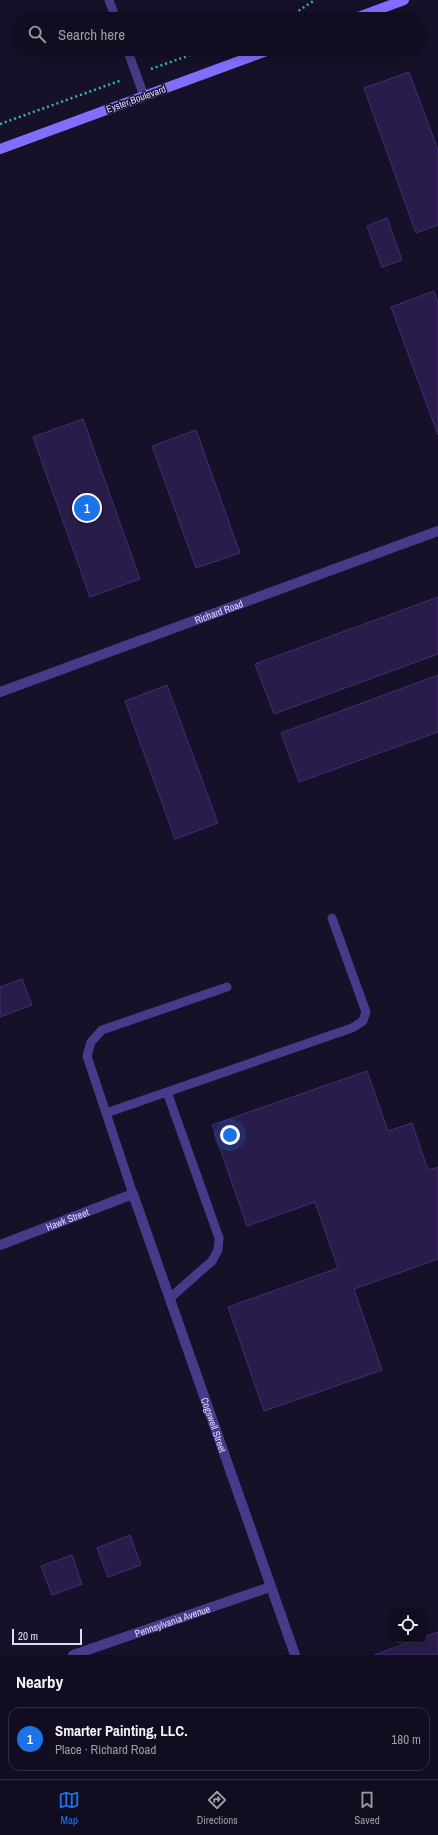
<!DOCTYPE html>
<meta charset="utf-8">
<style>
:root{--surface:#110c1f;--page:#1a1528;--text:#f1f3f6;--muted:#9c9ba4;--line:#302c3d;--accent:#1a73e8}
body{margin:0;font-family:"Archivo Narrow",sans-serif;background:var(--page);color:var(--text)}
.controls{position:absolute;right:12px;bottom:12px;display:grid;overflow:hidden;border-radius:8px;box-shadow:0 2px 10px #0003}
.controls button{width:36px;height:36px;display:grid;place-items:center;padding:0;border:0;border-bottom:1px solid var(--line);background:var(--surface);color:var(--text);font:20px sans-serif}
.scale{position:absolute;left:12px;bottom:10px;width:70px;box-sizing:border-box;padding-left:4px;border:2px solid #e0d8ff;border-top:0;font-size:11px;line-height:14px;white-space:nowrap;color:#e0d8ff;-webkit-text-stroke:3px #171029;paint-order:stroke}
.you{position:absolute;left:230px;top:1135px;width:14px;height:14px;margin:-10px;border:3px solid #fff;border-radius:50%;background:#1a73e8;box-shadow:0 0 0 6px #1a73e833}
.badge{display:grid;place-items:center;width:26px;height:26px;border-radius:50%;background:var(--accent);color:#fff;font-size:13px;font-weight:700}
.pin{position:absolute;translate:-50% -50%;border:2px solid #fff;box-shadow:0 1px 4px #0006}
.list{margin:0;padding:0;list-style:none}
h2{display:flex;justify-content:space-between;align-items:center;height:52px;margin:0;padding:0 16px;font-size:17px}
h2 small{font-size:13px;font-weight:400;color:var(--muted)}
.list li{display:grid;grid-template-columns:26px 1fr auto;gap:12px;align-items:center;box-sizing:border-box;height:64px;margin:0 8px 8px;padding:0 8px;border:1px solid var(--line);border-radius:12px}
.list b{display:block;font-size:15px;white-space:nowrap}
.list p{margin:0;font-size:13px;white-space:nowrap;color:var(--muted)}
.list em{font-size:13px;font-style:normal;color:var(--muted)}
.icon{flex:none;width:22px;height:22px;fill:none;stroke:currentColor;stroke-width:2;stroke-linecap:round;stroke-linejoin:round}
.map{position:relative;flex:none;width:438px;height:1655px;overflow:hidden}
.search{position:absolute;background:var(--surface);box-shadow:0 2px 10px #0003;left:12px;right:12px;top:12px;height:44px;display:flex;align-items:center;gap:10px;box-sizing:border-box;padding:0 14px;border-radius:22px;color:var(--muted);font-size:15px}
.sheet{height:124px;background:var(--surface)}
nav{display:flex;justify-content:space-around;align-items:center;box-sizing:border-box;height:56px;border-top:1px solid var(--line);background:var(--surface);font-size:11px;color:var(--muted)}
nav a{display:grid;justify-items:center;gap:2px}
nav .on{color:var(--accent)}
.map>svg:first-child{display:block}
.building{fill:#2a1c4a;stroke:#432e76}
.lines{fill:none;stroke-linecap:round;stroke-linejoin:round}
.path{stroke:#30b7bc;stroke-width:2.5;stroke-dasharray:2 3;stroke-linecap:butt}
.lane{stroke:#453b88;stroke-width:9}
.street{stroke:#453b88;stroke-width:10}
.secondary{stroke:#806fff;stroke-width:10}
.labels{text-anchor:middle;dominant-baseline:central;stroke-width:3;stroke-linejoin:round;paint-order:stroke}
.street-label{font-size:10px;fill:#e0d8ff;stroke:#171029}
</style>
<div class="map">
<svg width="438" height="1655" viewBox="0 0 438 1655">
<rect width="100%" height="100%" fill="#171029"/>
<path class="building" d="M 409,72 L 438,150 L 438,225 L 416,233 L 364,88 Z
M 387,218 L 402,260 L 382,267 L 367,226 Z
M 434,291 L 438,303 L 438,435 L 391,307 Z
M 83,419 L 140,579 L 90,597 L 33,437 Z
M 196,430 L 240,553 L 196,568 L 152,446 Z
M 438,597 L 438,654 L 274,714 L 255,664 Z
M 438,675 L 438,732 L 299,782 L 281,733 Z
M 167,685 L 218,823 L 175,839 L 125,701 Z
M 22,979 L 32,1005 L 0,1017 L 0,987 Z
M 367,1071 L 388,1131 L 412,1123 L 428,1170 L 438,1167 L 438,1259 L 354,1289 L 382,1370 L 264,1411 L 228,1307 L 338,1268 L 315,1202 L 247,1226 L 212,1125 Z
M 130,1535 L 141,1565 L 108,1577 L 97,1548 Z
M 72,1555 L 82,1584 L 52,1595 L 41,1566 Z
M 438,1632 L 438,1655 L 374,1655 L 415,1640 L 423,1640 L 423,1637 Z"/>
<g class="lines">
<path class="path" d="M 286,19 L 315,0
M 151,69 L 207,49
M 0,124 L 122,80"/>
<path class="lane" d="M 109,0 L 116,19
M 127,49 L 144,96
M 167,1092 L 219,1238 L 218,1250 L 212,1261 L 170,1298
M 106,1113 L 352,1028 L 363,1021 L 366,1012 L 332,918
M 133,1194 L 87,1056 L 91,1042 L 102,1030 L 227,987"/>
<g class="street">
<path id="s1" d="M 0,692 L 438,531"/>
<path id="s2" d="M 0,1245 L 133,1194 L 295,1655"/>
<path id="s3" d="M 73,1655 L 270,1587"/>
</g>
<path class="secondary" d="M 353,19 L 404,0
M 0,149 L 272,49"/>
</g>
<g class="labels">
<g class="street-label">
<text transform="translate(136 99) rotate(-20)">Eyster Boulevard</text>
<text stroke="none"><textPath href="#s1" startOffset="233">Richard Road</textPath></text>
<text stroke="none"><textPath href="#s2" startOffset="72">Hawk Street</textPath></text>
<text stroke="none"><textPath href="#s2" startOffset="387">Cogswell Street</textPath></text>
<text stroke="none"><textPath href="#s3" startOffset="105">Pennsylvania Avenue</textPath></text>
</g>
</g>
</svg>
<div class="controls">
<button><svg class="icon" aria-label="locate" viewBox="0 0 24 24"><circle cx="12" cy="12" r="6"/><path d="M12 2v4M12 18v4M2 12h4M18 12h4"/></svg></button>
</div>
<div class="scale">20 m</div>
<div class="you"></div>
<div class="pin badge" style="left:87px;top:508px">1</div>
<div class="search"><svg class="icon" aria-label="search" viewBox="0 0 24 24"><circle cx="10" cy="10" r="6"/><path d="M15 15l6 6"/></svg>Search here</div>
</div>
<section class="sheet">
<h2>Nearby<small></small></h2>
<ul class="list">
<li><span class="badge">1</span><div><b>Smarter Painting, LLC.</b><p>Place · Richard Road</p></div><em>180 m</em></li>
</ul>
</section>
<nav>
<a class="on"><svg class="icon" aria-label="map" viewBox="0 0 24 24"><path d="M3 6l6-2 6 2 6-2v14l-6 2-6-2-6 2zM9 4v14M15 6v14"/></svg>Map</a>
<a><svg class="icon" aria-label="directions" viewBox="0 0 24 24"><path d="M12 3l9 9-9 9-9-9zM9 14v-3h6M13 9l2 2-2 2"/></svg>Directions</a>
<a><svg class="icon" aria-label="saved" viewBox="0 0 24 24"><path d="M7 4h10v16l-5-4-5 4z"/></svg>Saved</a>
</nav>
